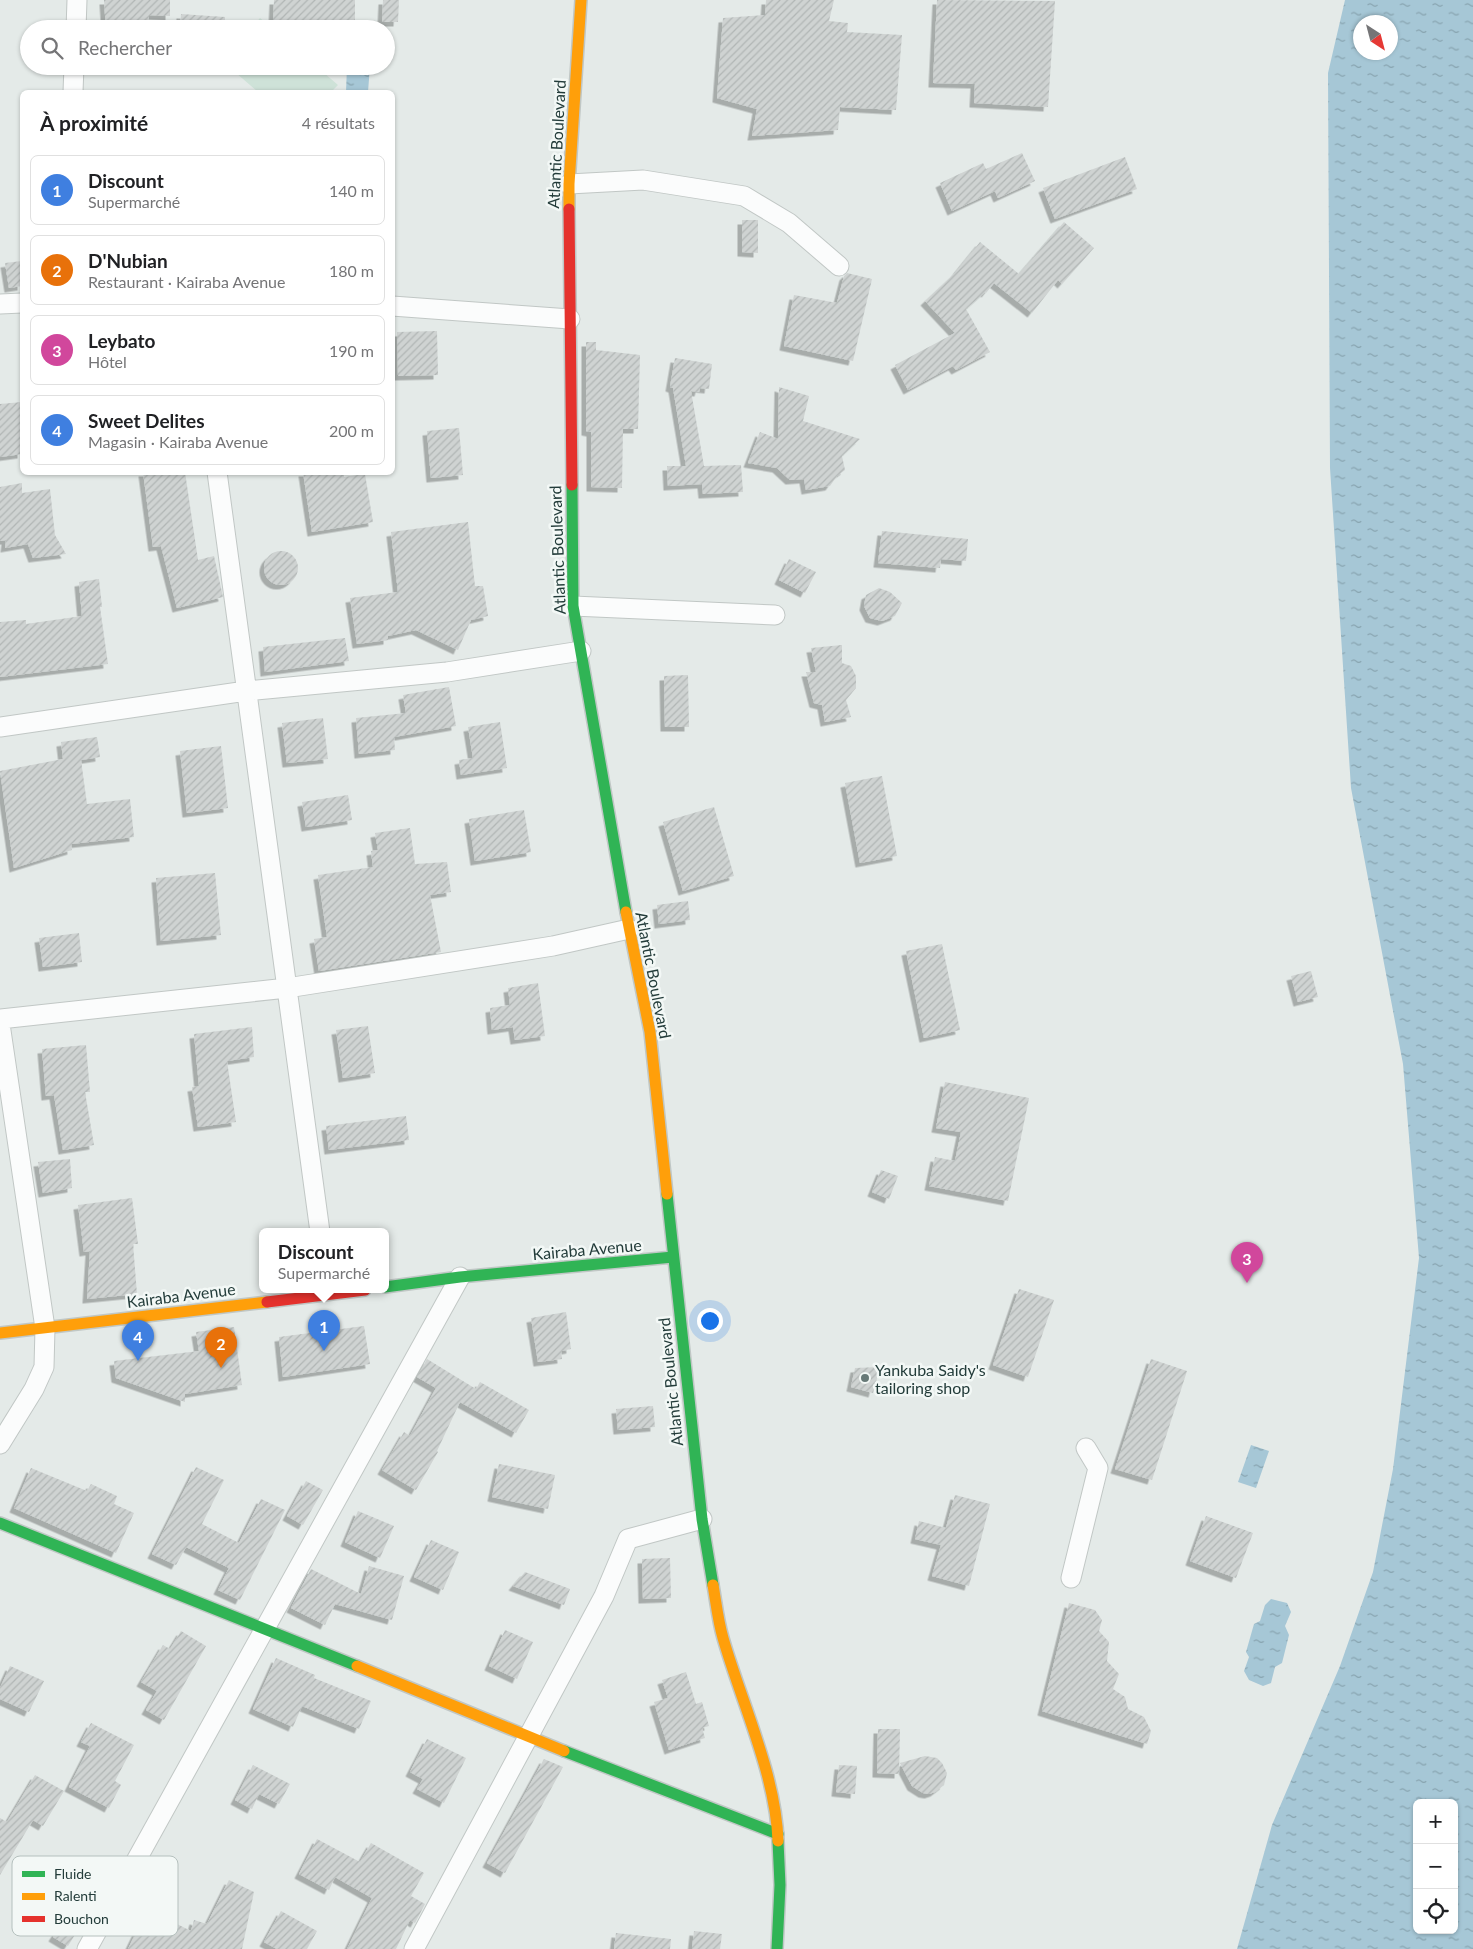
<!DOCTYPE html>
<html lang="fr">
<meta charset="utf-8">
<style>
:root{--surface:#fff;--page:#f2f2f2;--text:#202124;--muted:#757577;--line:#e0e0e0;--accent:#677977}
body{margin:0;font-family:Lato,sans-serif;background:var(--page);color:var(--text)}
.controls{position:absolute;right:15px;bottom:15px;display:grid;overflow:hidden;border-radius:8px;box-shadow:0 1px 4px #0004}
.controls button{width:45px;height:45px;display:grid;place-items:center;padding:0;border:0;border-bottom:1px solid var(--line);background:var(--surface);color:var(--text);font:25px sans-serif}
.compass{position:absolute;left:1353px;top:15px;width:45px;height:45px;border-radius:50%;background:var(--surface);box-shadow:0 1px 4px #0004;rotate:144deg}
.you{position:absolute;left:709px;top:1320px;width:18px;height:18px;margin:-12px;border:4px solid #fff;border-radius:50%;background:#1a73e8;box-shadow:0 0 0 8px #1a73e833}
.badge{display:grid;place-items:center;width:32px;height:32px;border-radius:50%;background:var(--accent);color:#fff;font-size:16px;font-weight:700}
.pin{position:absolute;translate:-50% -41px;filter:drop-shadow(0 1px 2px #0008)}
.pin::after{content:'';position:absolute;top:26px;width:18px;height:15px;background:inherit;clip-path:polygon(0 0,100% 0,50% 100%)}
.popup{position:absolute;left:259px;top:1228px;width:130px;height:65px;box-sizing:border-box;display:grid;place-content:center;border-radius:8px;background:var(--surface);filter:drop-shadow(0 1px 4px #0005);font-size:16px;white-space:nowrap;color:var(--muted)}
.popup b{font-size:19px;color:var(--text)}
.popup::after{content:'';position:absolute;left:50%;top:100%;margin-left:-10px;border:10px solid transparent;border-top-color:var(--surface)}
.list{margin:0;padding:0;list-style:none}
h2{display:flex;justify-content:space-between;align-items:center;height:65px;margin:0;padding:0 20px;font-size:21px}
h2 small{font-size:16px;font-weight:400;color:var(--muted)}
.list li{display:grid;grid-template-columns:32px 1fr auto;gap:15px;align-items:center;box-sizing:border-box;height:70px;margin:0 10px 10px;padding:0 10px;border:1px solid var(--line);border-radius:8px}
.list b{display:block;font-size:19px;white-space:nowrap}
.list p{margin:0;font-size:16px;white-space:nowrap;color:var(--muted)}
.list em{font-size:16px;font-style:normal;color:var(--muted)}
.icon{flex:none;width:28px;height:28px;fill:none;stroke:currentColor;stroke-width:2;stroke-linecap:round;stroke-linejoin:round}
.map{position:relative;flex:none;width:1473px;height:1949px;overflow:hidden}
.search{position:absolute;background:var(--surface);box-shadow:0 1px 4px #0004;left:20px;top:20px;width:375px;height:55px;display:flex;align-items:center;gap:12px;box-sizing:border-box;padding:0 18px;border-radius:28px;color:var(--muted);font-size:19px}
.panel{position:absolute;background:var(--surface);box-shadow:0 1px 4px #0004;left:20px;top:90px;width:375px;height:385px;border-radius:8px}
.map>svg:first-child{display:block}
.park{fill:#cee2d8}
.water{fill:url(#water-ripples);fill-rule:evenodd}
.building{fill:url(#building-hatch);filter:url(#shadow)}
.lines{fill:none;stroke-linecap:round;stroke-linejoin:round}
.street-casing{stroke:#c1c7c5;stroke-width:21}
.fast-casing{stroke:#c0c7c5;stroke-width:14}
.slow-casing{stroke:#c0c7c5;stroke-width:14}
.jam-casing{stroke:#c0c7c5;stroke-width:14}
.street{stroke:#fbfcfc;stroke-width:19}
.fast{stroke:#30b455;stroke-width:11}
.slow{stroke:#ff9f0a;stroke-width:11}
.jam{stroke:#e5322d;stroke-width:11}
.poi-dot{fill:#677977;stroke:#f3f8f6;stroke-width:2}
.labels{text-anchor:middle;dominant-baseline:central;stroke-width:5;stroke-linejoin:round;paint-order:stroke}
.street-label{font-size:16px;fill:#233c3a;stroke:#f3f8f6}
.poi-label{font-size:16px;fill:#233c3a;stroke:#f3f8f6;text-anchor:start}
.key{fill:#f3f8f6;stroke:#b5c0be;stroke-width:1}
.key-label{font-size:14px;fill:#233c3a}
</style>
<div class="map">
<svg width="1473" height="1949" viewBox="0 0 1473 1949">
<defs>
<pattern id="water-ripples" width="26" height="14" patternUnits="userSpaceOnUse" patternTransform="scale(1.25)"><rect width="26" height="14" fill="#a6c7d6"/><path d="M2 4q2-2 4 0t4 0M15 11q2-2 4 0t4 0" fill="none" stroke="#87a3af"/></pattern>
<pattern id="building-hatch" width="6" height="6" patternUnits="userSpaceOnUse" patternTransform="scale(1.25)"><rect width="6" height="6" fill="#cfd3d2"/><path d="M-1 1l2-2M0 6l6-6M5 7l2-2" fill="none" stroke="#b1b6b5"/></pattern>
<filter id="shadow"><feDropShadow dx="-4.5" dy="4.5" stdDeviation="0" flood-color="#0004"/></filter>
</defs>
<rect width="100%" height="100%" fill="#e4eae8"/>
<path class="park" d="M 260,18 L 273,29 L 251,29 Z
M 228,66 L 316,66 L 338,85 L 331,92 L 258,92 Z"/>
<path class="water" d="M 1345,0 L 1473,0 L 1473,1949 L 1237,1949 L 1272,1825 L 1340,1666 L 1373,1572 L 1393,1469 L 1419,1258 L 1403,1064 L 1351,788 L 1330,468 L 1328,73 ZM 1360,22 L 1390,22 L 1390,52 L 1360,52 ZM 1417,1803 L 1454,1803 L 1454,1930 L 1417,1930 Z
M 347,66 L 370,66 L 368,92 L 346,92 Z
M 1251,1445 L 1269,1451 L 1256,1488 L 1238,1482 Z
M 1271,1599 L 1287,1603 L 1291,1612 L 1285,1626 L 1289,1635 L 1282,1663 L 1275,1667 L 1271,1683 L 1263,1686 L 1249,1680 L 1244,1671 L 1249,1657 L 1246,1652 L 1254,1624 L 1260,1621 L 1265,1605 Z"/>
<path class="building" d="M 104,0 L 170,0 L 170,16 L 149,15 L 148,29 L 106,29 Z
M 274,0 L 355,0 L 355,25 L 273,22 Z
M 383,0 L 399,0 L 398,22 L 382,22 Z
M 766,0 L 834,0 L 829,21 L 848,23 L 847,32 L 902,35 L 896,110 L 840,107 L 838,130 L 752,136 L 757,109 L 717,98 L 723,18 L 765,15 Z
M 937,0 L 1055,1 L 1048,107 L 974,103 L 975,84 L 933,83 Z
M 181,14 L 225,17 L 225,29 L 180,29 Z
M 1022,153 L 1035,181 L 998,198 L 995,191 L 952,211 L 940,183 L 983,163 L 986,169 Z
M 1125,157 L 1137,189 L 1055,219 L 1043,188 Z
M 742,220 L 758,220 L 758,253 L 742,252 Z
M 1064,222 L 1094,248 L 1062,284 L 1058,280 L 1032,313 L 994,283 L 986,293 L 985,292 L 966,309 L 990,352 L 956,370 L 953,366 L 908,390 L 895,365 L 955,333 L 925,301 L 955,273 L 980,242 L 1019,274 Z
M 22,261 L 22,286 L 9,288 L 5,263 Z
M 847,273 L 872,279 L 853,361 L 784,346 L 794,295 L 837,303 L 844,276 Z
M 437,331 L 438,375 L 398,376 L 397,332 Z
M 586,342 L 596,342 L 596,350 L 640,355 L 638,429 L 623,429 L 622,488 L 591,487 L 591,432 L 586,431 Z
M 675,358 L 712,364 L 709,389 L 700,388 L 699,392 L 691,391 L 704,466 L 741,465 L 743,492 L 703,494 L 702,484 L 668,486 L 667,466 L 686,466 L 673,388 L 670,387 Z
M 779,387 L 809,396 L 803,421 L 860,439 L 842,456 L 845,470 L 837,476 L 830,486 L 806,490 L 804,479 L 790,480 L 777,468 L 748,463 L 760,432 L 778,439 Z
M 22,402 L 22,454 L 0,457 L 0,404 Z
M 459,428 L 463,475 L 431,478 L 427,431 Z
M 143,472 L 185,472 L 198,560 L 214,556 L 223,597 L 177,608 L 161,546 L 153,547 Z
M 303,472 L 344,472 L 344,477 L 365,474 L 373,522 L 312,532 Z
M 22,483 L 22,493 L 50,489 L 55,535 L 66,554 L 33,558 L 28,544 L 5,548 L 6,540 L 0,541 L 0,487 Z
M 468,522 L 475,586 L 483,586 L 488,616 L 471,620 L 458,650 L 416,630 L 388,636 L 388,640 L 357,644 L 350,598 L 398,592 L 391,532 Z
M 882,531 L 968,539 L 966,561 L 941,559 L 940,568 L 878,563 Z
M264 568a17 17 0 1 1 34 0a17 17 0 1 1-34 0Z
M 789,559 L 816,572 L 805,593 L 779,580 Z
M 99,579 L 102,607 L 100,607 L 108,664 L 0,677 L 0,622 L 26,620 L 26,624 L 82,616 L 79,582 Z
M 879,588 L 890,592 L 902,603 L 895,616 L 882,621 L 870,618 L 864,606 L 866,595 Z
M 345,638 L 349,661 L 265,672 L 263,647 Z
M 842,645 L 842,663 L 851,666 L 856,676 L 856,688 L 846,700 L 851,717 L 825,722 L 822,705 L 814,703 L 806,672 L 816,672 L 811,648 Z
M 688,675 L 689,727 L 665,727 L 664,676 Z
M 449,687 L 456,726 L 394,737 L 395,750 L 359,754 L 356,718 L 406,713 L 403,695 Z
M 323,718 L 328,759 L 287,763 L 282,723 Z
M 500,722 L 507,768 L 461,775 L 459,760 L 473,758 L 468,727 Z
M 97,737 L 100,757 L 81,760 L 87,804 L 130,799 L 134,837 L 71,844 L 72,850 L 14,868 L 0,771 L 63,759 L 61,742 Z
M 221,746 L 228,808 L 187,813 L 180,751 Z
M 882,776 L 897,856 L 860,863 L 845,783 Z
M 348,795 L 352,820 L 306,827 L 302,802 Z
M 714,807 L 734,876 L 683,891 L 663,822 Z
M 524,810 L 531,852 L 475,861 L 469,819 Z
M 410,828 L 415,864 L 447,862 L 451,892 L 430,895 L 441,952 L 319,971 L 314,939 L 327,937 L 318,875 L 373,867 L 371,851 L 378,850 L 375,833 Z
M 215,873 L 221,935 L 161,941 L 156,878 Z
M 688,901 L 690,920 L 659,924 L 657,905 Z
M 79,933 L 82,962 L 43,967 L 39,938 Z
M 942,944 L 960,1030 L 924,1038 L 906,951 Z
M 1311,971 L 1318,997 L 1298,1002 L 1291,976 Z
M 538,983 L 545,1036 L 515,1040 L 513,1027 L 492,1030 L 490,1008 L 510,1005 L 508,988 Z
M 368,1026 L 375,1073 L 343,1078 L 336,1030 Z
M 252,1027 L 254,1057 L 227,1061 L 236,1122 L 198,1127 L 192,1087 L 199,1086 L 194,1034 Z
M 86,1045 L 90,1092 L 85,1092 L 94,1145 L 63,1150 L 54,1095 L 46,1096 L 42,1049 Z
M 945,1082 L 1029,1098 L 1008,1201 L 929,1186 L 935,1157 L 955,1161 L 961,1132 L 936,1128 Z
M 406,1116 L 409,1140 L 329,1150 L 326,1126 Z
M 70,1159 L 72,1188 L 43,1193 L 38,1162 Z
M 881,1170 L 898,1176 L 889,1199 L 872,1192 Z
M 132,1198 L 138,1244 L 133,1244 L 137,1294 L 87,1299 L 90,1251 L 84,1252 L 78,1205 Z
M 1019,1289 L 1054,1300 L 1028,1377 L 993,1365 Z
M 566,1312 L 571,1349 L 561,1351 L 562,1359 L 538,1362 L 531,1318 Z
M 364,1326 L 370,1364 L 283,1377 L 279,1337 Z
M 234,1327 L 242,1385 L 185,1394 L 185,1402 L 116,1378 L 114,1361 L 199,1351 L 196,1332 Z
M 427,1359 L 476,1389 L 480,1382 L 529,1410 L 516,1433 L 460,1402 L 437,1451 L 438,1452 L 416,1490 L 382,1470 L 404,1432 L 410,1436 L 436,1388 L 417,1377 Z
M 1151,1359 L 1187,1371 L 1152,1480 L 1115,1469 Z
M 880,1367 L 873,1393 L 851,1387 L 855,1368 Z
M 653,1406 L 655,1427 L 618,1430 L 616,1409 Z
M 499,1464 L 555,1475 L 548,1509 L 492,1497 Z
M 196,1467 L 224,1480 L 202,1524 L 239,1543 L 261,1499 L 285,1510 L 240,1600 L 218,1590 L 229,1568 L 186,1547 L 176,1565 L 152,1554 Z
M 31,1468 L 87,1491 L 91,1484 L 117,1496 L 114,1504 L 134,1513 L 116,1553 L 14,1508 Z
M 306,1481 L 323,1490 L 303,1525 L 287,1516 Z
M 955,1495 L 990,1504 L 969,1586 L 932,1576 L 941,1545 L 915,1539 L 919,1521 L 946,1528 Z
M 358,1511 L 394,1526 L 380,1558 L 345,1542 Z
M 1206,1516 L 1253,1533 L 1236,1578 L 1190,1561 Z
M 431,1540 L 459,1552 L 443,1590 L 414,1577 Z
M 670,1558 L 671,1598 L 643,1599 L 642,1559 Z
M 369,1566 L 404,1576 L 392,1620 L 335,1604 L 325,1625 L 291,1608 L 311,1569 L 361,1594 Z
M 525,1572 L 570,1589 L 564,1605 L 513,1586 Z
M 1069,1603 L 1095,1610 L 1102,1620 L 1099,1631 L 1109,1642 L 1107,1661 L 1119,1674 L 1113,1689 L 1125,1697 L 1128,1709 L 1144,1717 L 1151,1731 L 1147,1744 L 1042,1711 Z
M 505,1630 L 533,1642 L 517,1679 L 489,1666 Z
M 181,1631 L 206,1646 L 164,1720 L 146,1710 L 157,1691 L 141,1682 L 163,1645 L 170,1649 Z
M 276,1658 L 315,1675 L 314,1678 L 371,1701 L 359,1729 L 302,1706 L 293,1727 L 253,1709 Z
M 10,1666 L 44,1681 L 29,1712 L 0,1699 L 0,1688 Z
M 686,1672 L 696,1704 L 702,1702 L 709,1726 L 702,1728 L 705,1738 L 669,1750 L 654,1702 L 668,1698 L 662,1680 Z
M 91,1723 L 134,1745 L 115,1781 L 121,1785 L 109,1808 L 69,1787 L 90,1746 L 81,1742 Z
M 878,1729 L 900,1729 L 899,1774 L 877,1773 Z
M 427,1739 L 466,1758 L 444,1803 L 417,1789 L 423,1779 L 410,1772 Z
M 925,1756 L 937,1758 L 942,1763 L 947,1773 L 944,1785 L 935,1792 L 929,1794 L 923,1793 L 912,1786 L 900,1763 Z
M 544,1759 L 563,1767 L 505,1873 L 487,1863 Z
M 253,1765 L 290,1784 L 279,1804 L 259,1794 L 252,1809 L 235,1800 Z
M 839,1765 L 857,1766 L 855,1794 L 836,1792 Z
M 35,1775 L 64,1791 L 43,1826 L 33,1820 L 0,1875 L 0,1818 L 7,1822 Z
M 317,1839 L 360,1862 L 371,1843 L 424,1873 L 411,1896 L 425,1904 L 415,1923 L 410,1920 L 396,1949 L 347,1949 L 372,1898 L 335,1877 L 329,1890 L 299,1874 Z
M 229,1880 L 254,1892 L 242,1949 L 128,1949 L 145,1914 L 163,1922 L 165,1918 L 191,1931 L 194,1920 L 207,1924 Z
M 281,1911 L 317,1931 L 307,1949 L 277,1949 L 264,1942 Z
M 68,1913 L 83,1922 L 68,1946 L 53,1937 Z
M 694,1931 L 722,1934 L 720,1949 L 692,1949 Z
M 616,1933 L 671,1939 L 670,1949 L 614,1949 Z"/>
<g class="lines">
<defs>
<path id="street" d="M 76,29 L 77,0
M 73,92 L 74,66
M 569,184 L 643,180 L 744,196 L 789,223 L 839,266
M 0,304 L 22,303
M 392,306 L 570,319
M 217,472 L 320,1232
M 573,606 L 775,615
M 0,727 L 246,691 L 447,672 L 581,651
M 0,1019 L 287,988 L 553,946 L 629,929
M 0,1024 L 45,1328 L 44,1367 L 34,1389 L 0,1444
M 1071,1578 L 1098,1468 L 1086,1448
M 87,1949 L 460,1277
M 414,1949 L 604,1596 L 628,1539 L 702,1519"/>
<path id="fast" d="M 572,485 L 573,606 L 626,912
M 667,1194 L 702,1519 L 713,1585
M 385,1287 L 460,1277 L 673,1257
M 0,1523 L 357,1666
M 564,1751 L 778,1834
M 777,1949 L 780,1885 L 778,1841"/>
<path id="slow" d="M 569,209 L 569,184 L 581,0
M 626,912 L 650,1032 L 667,1194
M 0,1333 L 267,1302
M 713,1585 C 716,1602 718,1621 723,1638 C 741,1701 776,1775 778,1841
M 357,1666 L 564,1751"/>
<path id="jam" d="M 569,209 L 572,485
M 267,1302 L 365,1290"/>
</defs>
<use href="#street" class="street-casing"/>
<use href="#fast" class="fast-casing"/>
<use href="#slow" class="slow-casing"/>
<use href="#jam" class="jam-casing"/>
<use href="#street" class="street"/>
<use href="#fast" class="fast"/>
<use href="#slow" class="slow"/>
<use href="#jam" class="jam"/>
</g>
<circle class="poi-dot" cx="865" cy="1378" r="5"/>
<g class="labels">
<g class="street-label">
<text transform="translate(556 144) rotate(-87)">Atlantic Boulevard</text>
<text transform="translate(557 550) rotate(-92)">Atlantic Boulevard</text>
<text transform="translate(654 975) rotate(79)">Atlantic Boulevard</text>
<text transform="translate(587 1249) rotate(-5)">Kairaba Avenue</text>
<text transform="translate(181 1295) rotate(-7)">Kairaba Avenue</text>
<text transform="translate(670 1382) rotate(-96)">Atlantic Boulevard</text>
</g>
<g class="poi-label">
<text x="875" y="1369">Yankuba Saidy's<tspan x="875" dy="18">tailoring shop</tspan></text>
</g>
</g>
<rect x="12" y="1856" width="166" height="80" rx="8" class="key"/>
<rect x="22" y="1871" width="23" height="6" fill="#30b455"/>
<rect x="22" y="1893" width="23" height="7" fill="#ff9f0a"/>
<rect x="22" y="1916" width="23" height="6" fill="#e5322d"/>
<g class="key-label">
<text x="54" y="1879">Fluide</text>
<text x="54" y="1901">Ralenti</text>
<text x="54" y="1924">Bouchon</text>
</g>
</svg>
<div class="controls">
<button>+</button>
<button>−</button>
<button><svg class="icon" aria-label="locate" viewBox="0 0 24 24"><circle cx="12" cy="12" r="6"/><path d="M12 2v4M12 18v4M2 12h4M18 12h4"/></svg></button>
</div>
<svg class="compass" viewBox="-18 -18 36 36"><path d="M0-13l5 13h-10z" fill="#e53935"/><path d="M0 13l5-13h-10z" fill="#757577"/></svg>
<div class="you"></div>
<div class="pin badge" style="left:324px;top:1351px;background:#3f7fe0">1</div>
<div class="popup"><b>Discount</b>Supermarché</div>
<div class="pin badge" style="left:221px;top:1368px;background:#e8710a">2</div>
<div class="pin badge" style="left:1247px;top:1283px;background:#d1479c">3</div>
<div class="pin badge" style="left:138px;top:1361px;background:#3f7fe0">4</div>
<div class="search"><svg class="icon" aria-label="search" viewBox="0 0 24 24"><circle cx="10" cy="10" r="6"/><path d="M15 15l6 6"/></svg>Rechercher</div>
<section class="panel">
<h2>À proximité<small>4 résultats</small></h2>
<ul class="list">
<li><span class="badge" style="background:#3f7fe0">1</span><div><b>Discount</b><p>Supermarché</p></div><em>140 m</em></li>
<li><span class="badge" style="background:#e8710a">2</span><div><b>D'Nubian</b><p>Restaurant · Kairaba Avenue</p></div><em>180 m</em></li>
<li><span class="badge" style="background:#d1479c">3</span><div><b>Leybato</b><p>Hôtel</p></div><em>190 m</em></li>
<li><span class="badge" style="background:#3f7fe0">4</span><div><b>Sweet Delites</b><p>Magasin · Kairaba Avenue</p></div><em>200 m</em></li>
</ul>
</section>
</div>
